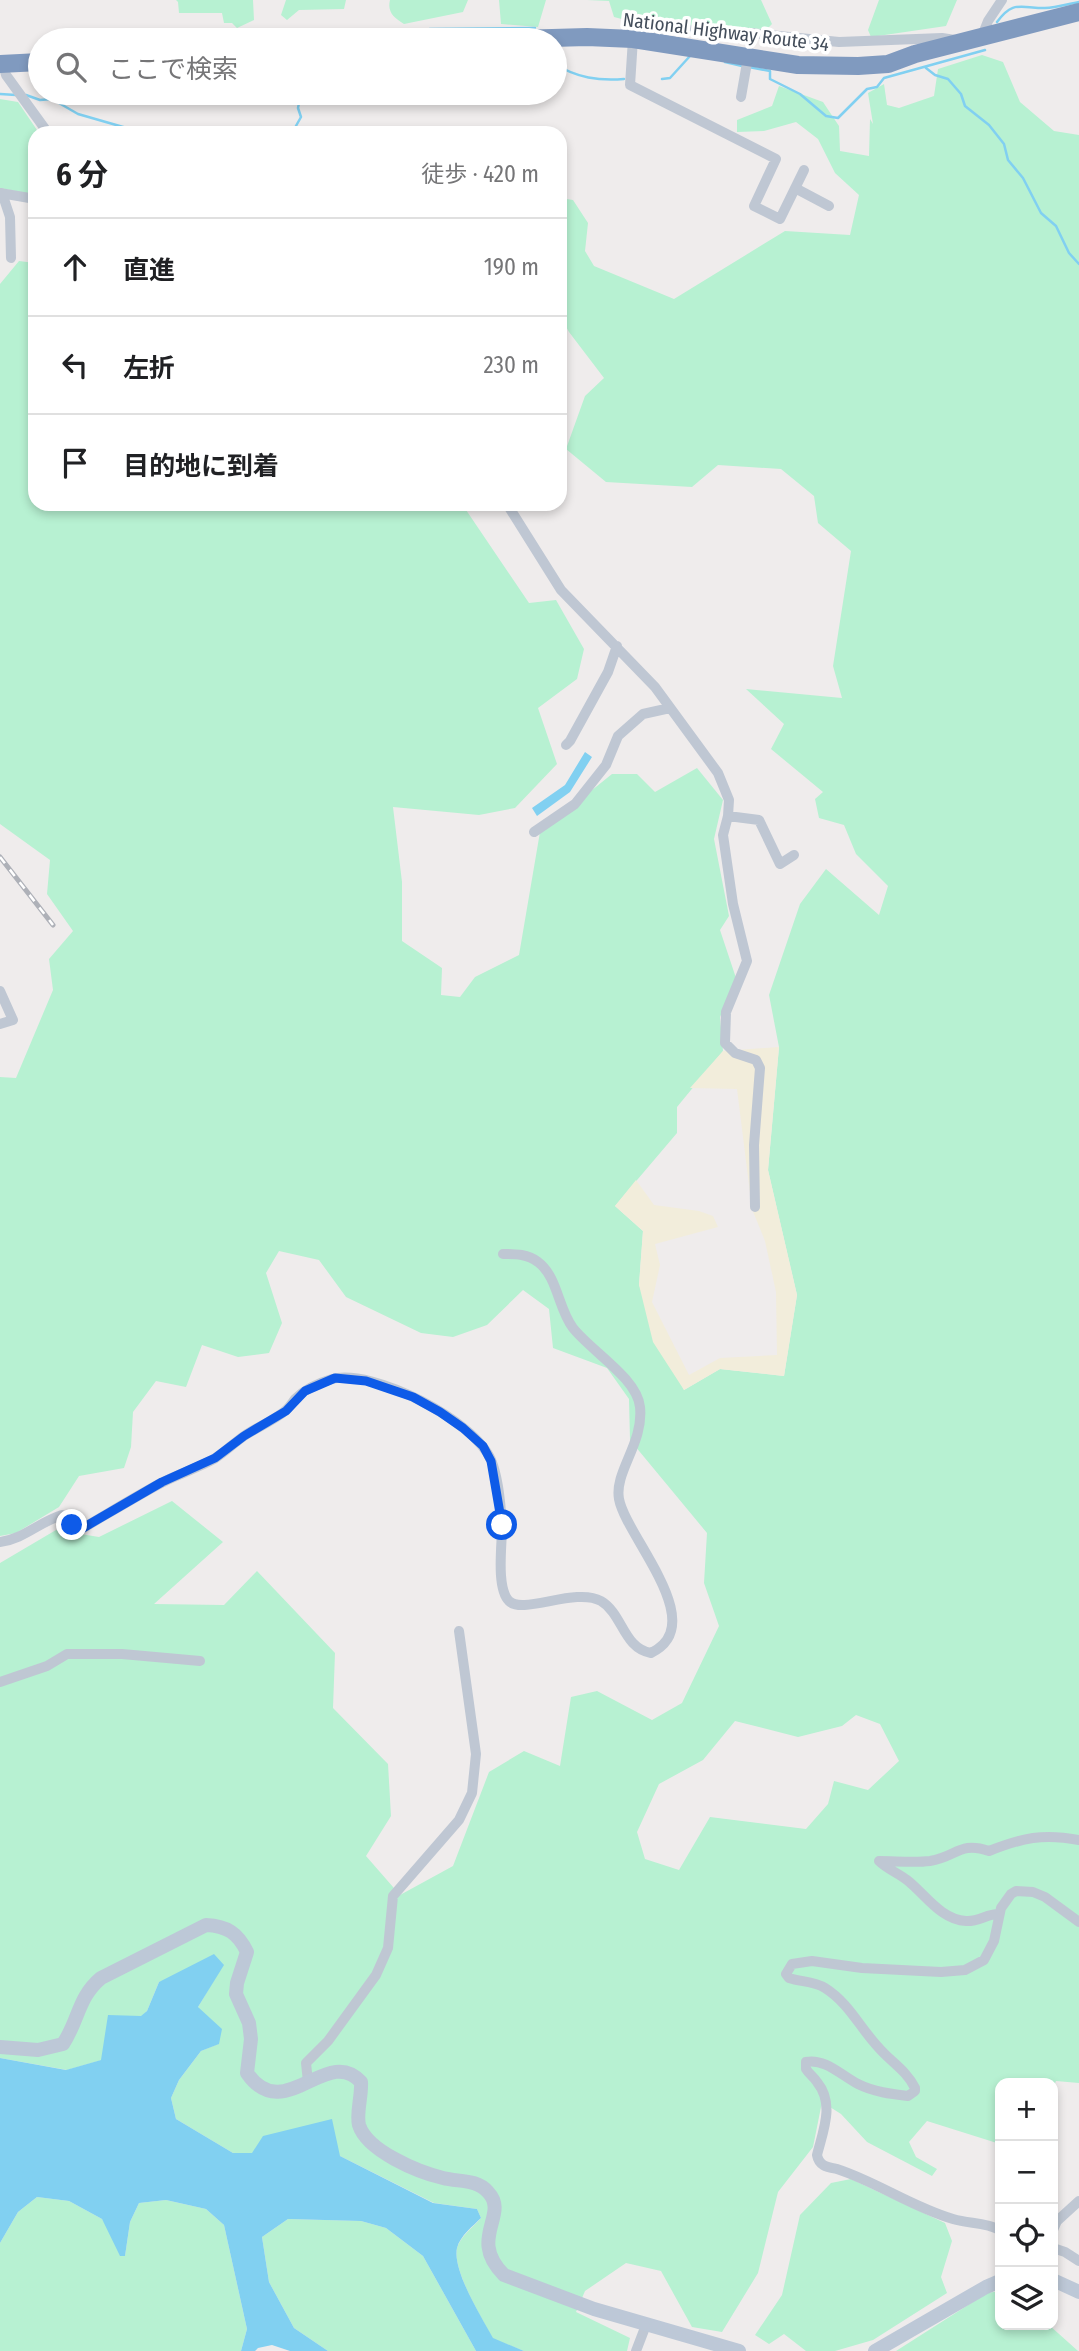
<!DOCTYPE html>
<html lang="ja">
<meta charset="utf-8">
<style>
:root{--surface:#fff;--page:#f6f6f6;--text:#202124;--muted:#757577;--line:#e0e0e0}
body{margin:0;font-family:"Fira Sans Condensed","Noto Sans JP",sans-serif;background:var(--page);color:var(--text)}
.controls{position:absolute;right:21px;bottom:21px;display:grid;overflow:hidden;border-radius:14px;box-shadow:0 4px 10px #0003}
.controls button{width:63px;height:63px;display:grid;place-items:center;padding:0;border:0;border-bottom:2px solid var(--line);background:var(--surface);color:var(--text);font:35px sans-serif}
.stop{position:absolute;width:21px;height:21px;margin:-16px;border:5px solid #0e5be8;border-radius:50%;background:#fff}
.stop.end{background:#0e5be8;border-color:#fff;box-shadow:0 2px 7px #0008}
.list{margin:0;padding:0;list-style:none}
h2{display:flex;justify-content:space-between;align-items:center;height:91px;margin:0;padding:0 28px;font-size:30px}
h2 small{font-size:23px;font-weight:400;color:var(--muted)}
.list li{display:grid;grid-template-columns:46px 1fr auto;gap:21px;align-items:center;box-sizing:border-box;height:98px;padding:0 28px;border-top:2px solid var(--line)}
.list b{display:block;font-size:26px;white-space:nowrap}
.list em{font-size:23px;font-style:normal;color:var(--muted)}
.icon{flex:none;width:38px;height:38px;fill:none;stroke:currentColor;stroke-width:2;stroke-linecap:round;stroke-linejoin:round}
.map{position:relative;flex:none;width:1079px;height:2351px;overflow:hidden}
.search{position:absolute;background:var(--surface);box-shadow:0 4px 10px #0003;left:28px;top:28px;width:539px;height:77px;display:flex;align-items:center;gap:18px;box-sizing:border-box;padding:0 24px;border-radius:38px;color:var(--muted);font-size:26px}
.panel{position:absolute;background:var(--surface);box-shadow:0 4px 10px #0003;left:28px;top:126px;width:539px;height:385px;border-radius:21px}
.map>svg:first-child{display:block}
.green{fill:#b7f1d2;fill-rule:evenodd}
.sand{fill:#f2eddb}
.water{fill:#81d0f1}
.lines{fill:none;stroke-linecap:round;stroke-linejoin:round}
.stream{stroke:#81d0f1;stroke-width:2.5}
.street{stroke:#bfc7d3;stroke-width:10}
.secondary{stroke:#bdc8d7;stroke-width:14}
.highway{stroke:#809abf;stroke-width:18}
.rail-casing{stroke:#aeb1b8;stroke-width:5}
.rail{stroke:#fff;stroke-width:2.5;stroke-dasharray:8;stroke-linecap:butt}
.route{stroke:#0e5be8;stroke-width:9}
.labels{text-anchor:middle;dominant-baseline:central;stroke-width:7;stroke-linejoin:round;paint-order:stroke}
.street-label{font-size:19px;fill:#444e5b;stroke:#fff}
</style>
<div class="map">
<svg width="1079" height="2351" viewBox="0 0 1079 2351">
<rect width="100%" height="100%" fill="#efecec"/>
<path class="green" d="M 176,0 L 253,0 L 254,20 L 237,28 L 232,23 L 224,23 L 222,13 L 179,13 L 178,2 Z
M 286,0 L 346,0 L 344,9 L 299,10 L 287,20 L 281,15 Z
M 390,0 L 468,0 L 463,12 L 404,24 C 394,18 387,12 390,0 Z
M 499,0 L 546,0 L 538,27 L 501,24 Z
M 587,0 L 761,0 L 772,24 L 767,29 L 641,24 L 614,17 L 609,1 Z
M 879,0 L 957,0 L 946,26 L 871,37 L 868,30 Z
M 982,55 L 1003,62 L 1020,102 L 1054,131 L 1079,135 L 1079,2083 L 1056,2081 L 1053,2088 L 1053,2083 L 1000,2083 L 1000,2144 L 927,2121 L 909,2142 L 916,2157 L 937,2169 L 932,2176 L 867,2142 L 841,2114 L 822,2102 L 813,2147 L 778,2192 L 758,2273 L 722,2332 L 692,2327 L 661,2271 L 626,2263 L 585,2291 L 576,2312 L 630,2338 L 627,2351 L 524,2351 L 493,2339 C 482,2318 452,2270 457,2248 C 460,2237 473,2227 481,2218 L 477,2209 L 434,2203 L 340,2156 L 233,2153 L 176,2119 L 171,2098 L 179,2080 L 201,2051 L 218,2044 L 198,2007 L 223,1965 L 159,1982 L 147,2011 L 102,2060 L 67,2070 L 0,2058 L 0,1563 L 56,1530 L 99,1537 L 172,1501 L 223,1542 L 154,1604 L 224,1605 L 257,1571 L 335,1653 L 333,1708 L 388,1764 L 391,1816 L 366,1856 L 400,1895 L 453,1866 L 489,1772 L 524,1751 L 560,1766 L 571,1697 L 597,1691 L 652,1720 L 682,1703 L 719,1626 L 704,1583 L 707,1533 L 630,1440 L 629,1399 L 607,1368 L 553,1348 L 549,1309 L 523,1290 L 487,1325 L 453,1337 L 421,1333 L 346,1297 L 319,1260 L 279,1251 L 266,1273 L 282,1323 L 269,1353 L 238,1357 L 202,1345 L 186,1387 L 156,1381 L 133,1412 L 131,1447 L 124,1468 L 79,1476 L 59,1507 L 16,1533 L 0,1536 L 0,1077 L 16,1078 L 53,990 L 49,959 L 73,931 L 47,894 L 50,860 L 0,824 L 0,284 L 19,261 L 35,263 L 35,504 L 462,504 L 529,603 L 556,600 L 584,649 L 577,679 L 538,708 L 557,764 L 515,808 L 479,815 L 393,807 L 402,882 L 402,941 L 442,968 L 441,995 L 460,997 L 475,977 L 519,955 L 540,832 L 612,774 L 637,774 L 655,792 L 697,768 L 723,800 L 714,839 L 729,916 L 720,930 L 737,981 L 720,1017 L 723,1051 L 677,1107 L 677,1133 L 615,1206 L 643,1231 L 639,1285 L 684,1390 L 720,1369 L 784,1376 L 797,1295 L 768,1170 L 779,1047 L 769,995 L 800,904 L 826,869 L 879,915 L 888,886 L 856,854 L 844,825 L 819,818 L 815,799 L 823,792 L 771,749 L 784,724 L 746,689 L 842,698 L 833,666 L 851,551 L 818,523 L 814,496 L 781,469 L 718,465 L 692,487 L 606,482 L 566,449 L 585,396 L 604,378 L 569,332 L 560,316 L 560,251 L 563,250 L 560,243 L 560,198 L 573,200 L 588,223 L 585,251 L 594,266 L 674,299 L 785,231 L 850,235 L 859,195 L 835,173 L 818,139 L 796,122 L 764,131 L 737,132 L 737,120 L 772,106 L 779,86 L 823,102 L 839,126 L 840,151 L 869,156 L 870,119 L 873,124 L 868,93 L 884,84 L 887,105 L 899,108 L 934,96 L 938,69 ZM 856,1715 L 880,1724 L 899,1761 L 868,1790 L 834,1781 L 828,1804 L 806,1829 L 710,1817 L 679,1870 L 645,1859 L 637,1832 L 659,1784 L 703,1760 L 735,1721 L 798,1737 L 842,1726 Z
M 0,99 L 18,102 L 39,133 L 35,133 L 35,195 L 0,188 Z
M 851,2179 L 945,2223 L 952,2241 L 941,2277 L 947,2293 L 873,2340 L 835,2351 L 806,2351 L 784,2334 L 769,2344 L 755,2335 L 782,2295 L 800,2215 L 831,2183 Z
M 37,2197 L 69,2201 L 102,2219 L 125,2256 L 130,2222 L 139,2203 L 166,2200 L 206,2209 L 224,2225 L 247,2329 L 241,2351 L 0,2351 L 0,2243 L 18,2212 Z
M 288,2219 L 361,2221 L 386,2228 L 423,2256 L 476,2351 L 328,2351 L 294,2328 L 269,2282 L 262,2237 Z
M 1000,2291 L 1000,2325 L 1049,2325 L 1078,2351 L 896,2351 L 987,2293 Z"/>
<path class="sand" d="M 779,1047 L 768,1170 L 797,1295 L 784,1376 L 720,1369 L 684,1390 L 653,1342 L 639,1285 L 643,1231 L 615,1206 L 636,1180 L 654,1205 L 699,1211 L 713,1216 L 718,1227 L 655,1244 L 660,1265 L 652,1302 L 689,1375 L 720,1358 L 777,1355 L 776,1292 L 765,1241 L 752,1209 L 737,1089 L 690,1088 L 723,1051 Z"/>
<path class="water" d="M 585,752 L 592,757 L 570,792 L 537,816 L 532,808 L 565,785 Z
M 214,1954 L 224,1965 L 198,2007 L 222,2029 L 219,2044 L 201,2051 L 179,2080 L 171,2098 L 176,2119 L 233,2153 L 252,2153 L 263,2136 L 332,2119 L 340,2156 L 433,2203 L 477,2209 L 481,2218 C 473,2226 460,2236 457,2248 C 452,2270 482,2318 493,2338 L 524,2351 L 476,2351 L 423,2256 L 386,2228 L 361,2221 L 288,2219 L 262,2237 L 269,2282 L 294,2328 L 328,2351 L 290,2351 L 272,2345 L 258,2348 L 255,2351 L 241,2351 L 247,2329 L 224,2225 L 206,2209 L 166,2200 L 139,2203 L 130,2222 L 125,2256 L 120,2256 L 102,2219 L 69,2201 L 37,2197 L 18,2212 L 0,2243 L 0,2058 L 66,2070 L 101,2060 L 108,2015 L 141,2016 L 147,2011 L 159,1982 Z"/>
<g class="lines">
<path class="stream" d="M 997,22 C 1013,0 1020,8 1045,8 C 1056,8 1068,4 1079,2
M 389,36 L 413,35 L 430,29 L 535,28
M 725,62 L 742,66
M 555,64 C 577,78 599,81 624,79
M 749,67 L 770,71 L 770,79 L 800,94 L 826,116 L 838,118 L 867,89 L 877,87 L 884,78 L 985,50
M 926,68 L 935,75 L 948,79 L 961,94 L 965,106 L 989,125 L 1004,144 L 1008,160 L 1023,178 L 1041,213 L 1056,226 L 1069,253 L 1079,264
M 662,79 L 670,78 L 690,56
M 0,94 L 16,95
M 26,95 L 40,100 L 52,99 L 78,114 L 144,133
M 155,133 L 162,131 L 166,133
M 292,133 L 301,117 L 298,108 L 299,103 L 345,100 L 351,93"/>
<path class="street" d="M 982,36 L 988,21 L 1002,0
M 0,63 L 3,64 L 6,75 L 48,133
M 741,97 L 748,57
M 804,170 L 780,219 L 754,206 L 776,159 L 630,85 L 633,39 L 645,32 L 665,29 L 750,33 L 839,42 L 942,38 L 955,40
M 795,188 L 829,206
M 0,193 L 35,199
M 2,193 L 10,217 L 11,258
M 507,504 L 561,590 L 655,687 L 718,773 L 729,800 L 728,816 L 723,835 L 733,904 L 747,961 L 726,1012 L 725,1043 L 735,1053 L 756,1060 L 760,1068 L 754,1145 L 755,1207
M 566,745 L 570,741 L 608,672 L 617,646
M 728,816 L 759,820 L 780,864 L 794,855
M 534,832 L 575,804 L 606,765 L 618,736 L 643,714 L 670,708
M 0,991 L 13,1020 L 0,1024
M 0,1542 C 24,1539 39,1522 62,1515 L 72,1525 L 83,1528 C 109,1513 135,1497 161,1483 C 178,1474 198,1468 214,1459 C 225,1452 234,1443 244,1436 C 257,1427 273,1421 285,1411 C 289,1408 292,1403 295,1399 C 305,1389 318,1383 332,1379 C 373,1368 475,1421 491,1460 C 499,1479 501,1507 502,1528 C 502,1545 496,1588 509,1601 C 522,1615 576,1587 601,1601 C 623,1614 623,1648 651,1653 C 711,1624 626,1537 619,1499 C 614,1472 644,1443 640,1407 C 637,1378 591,1351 573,1328 C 558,1309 558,1277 538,1262 C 528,1254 516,1254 503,1254
M 0,1682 L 47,1666 L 67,1654 L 122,1654 L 200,1661
M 998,1914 C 987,1914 978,1922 966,1921 C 941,1920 925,1894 907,1880 C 898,1873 887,1869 879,1861 C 896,1861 914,1863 930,1861 C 957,1857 959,1841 989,1851 C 1022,1838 1043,1833 1079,1840
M 308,2082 L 306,2063 L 328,2041 L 376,1975 L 388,1948 L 393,1896 L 459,1820 L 472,1793 L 476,1754 L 459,1631
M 1000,2230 C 985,2222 969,2224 953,2219 C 912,2207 877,2182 837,2169 C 827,2167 819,2166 817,2155 C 823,2131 835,2104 817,2082 C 814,2077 809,2074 806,2069 L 806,2062 C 825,2058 842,2076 858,2084 C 874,2092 891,2094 908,2096 L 915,2091 L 915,2088 C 907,2071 891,2062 879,2048 C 860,2028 849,2003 825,1988 C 814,1981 801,1982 789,1978 L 786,1974 L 792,1964 L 812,1961 L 862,1968 L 941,1972 L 965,1970 L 984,1960 L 994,1941 L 1001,1908 L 1011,1894 L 1016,1891 L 1033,1892 L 1045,1897 L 1079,1922
M 1053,2230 L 1057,2221 L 1079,2201
M 1053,2248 L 1065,2252 L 1079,2261
M 636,2351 L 646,2325"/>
<path class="secondary" d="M 0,2047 L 38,2050 L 63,2044 C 79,2020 78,1997 101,1978 L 206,1925 C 227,1926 238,1933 247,1952 L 237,1983 L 236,1994 L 249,2023 L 251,2039 L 247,2073 C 284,2127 327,2044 361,2082 C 362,2096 356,2113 359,2125 C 367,2151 418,2172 443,2178 C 459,2182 477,2179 488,2192 C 510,2215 467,2238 504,2275 L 594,2309 L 739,2351
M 1053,2280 L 1079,2292
M 875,2351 L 986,2287 L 1000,2281"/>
<path class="highway" d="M 487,40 L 587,37 L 633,39 L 798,65 L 858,66 L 888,64 L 915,54 L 1079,12
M 0,64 L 40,62"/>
<defs>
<path id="rail" d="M 0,857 L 53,925"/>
</defs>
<use href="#rail" class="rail-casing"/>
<use href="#rail" class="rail"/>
</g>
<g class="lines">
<path class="route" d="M 72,1525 L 83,1528 L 162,1482 L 215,1458 L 244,1436 L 286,1411 L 305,1391 L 335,1378 L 366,1381 L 413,1397 L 440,1412 L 463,1428 L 483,1446 L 491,1461 L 502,1525"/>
</g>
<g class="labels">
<g class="street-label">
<text transform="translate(726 32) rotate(7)">National Highway Route 34</text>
</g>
</g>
</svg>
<div class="controls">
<button>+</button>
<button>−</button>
<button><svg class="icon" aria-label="locate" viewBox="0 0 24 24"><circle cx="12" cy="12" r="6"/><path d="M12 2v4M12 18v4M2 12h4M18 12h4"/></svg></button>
<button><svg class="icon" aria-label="layers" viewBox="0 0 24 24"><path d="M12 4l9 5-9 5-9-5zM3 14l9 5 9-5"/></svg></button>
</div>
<div class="stop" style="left:502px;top:1525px"></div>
<div class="stop end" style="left:72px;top:1525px"></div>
<div class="search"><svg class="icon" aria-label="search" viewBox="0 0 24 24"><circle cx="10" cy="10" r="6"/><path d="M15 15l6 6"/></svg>ここで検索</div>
<section class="panel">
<h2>6 分<small>徒歩 · 420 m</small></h2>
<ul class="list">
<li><svg class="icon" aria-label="ahead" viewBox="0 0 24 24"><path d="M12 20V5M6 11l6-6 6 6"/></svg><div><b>直進</b></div><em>190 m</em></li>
<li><svg class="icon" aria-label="left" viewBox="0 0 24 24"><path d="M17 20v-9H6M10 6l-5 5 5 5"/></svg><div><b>左折</b></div><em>230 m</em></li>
<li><svg class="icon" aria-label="arrive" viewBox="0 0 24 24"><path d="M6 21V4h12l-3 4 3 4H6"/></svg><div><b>目的地に到着</b></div></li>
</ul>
</section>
</div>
